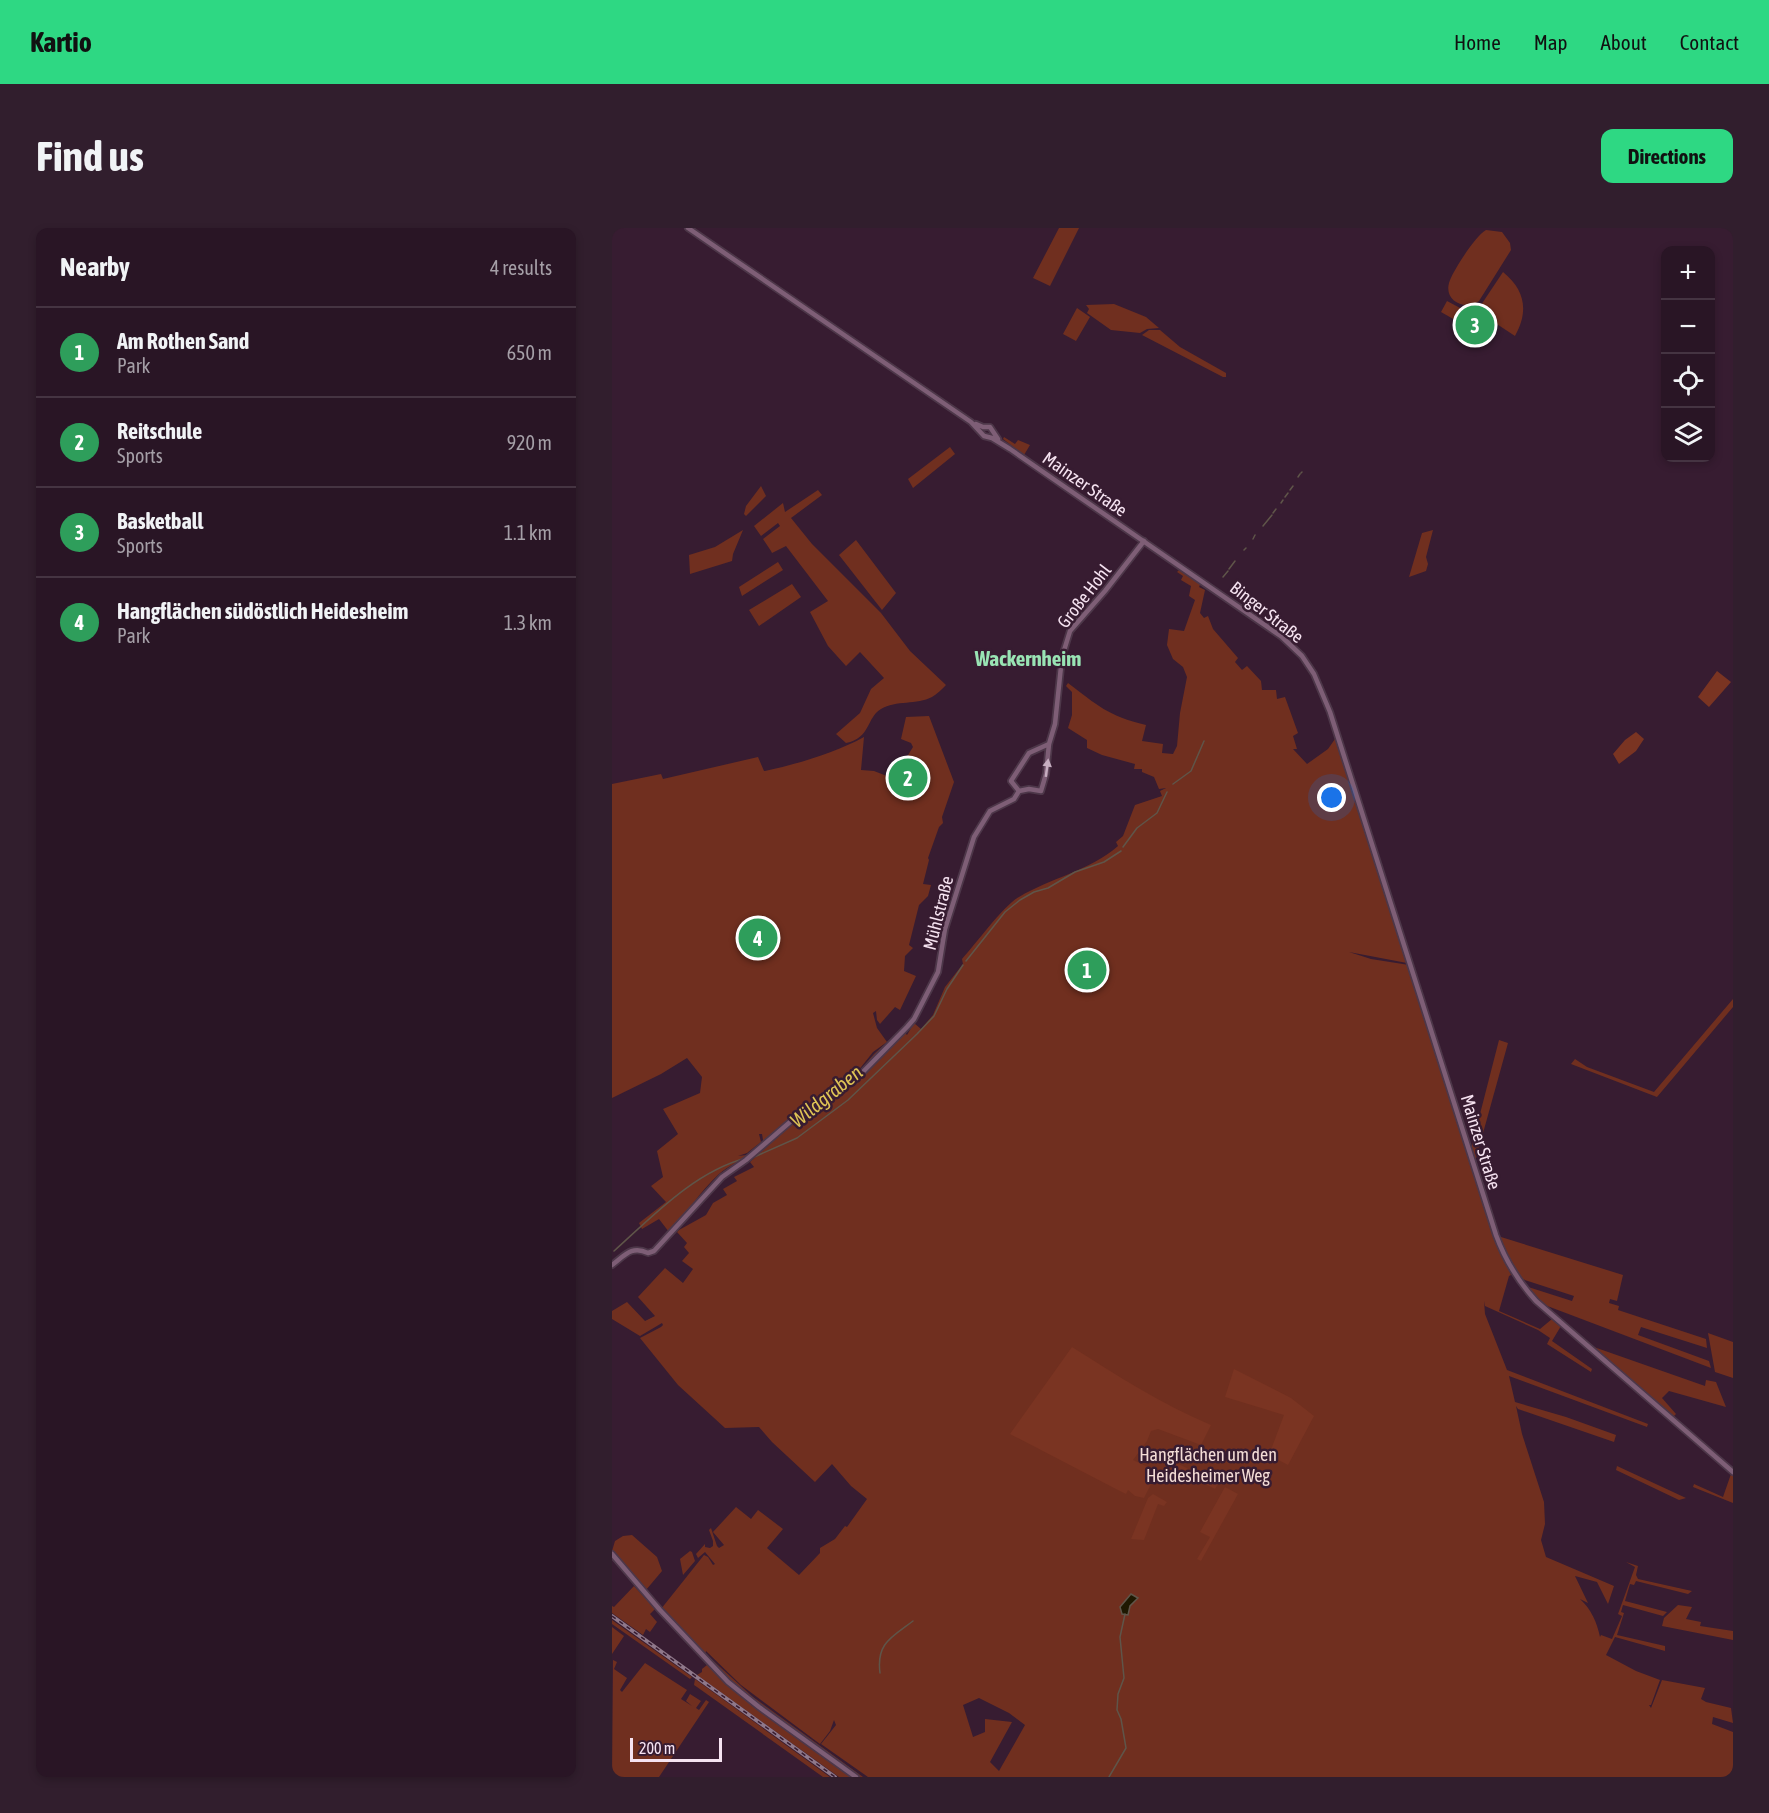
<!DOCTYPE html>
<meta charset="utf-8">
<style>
:root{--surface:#291525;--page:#311e2d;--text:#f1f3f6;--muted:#a59fa7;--line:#453442;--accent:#2ed883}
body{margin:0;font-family:"Asap Condensed",sans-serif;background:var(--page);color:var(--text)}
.controls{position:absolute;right:18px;top:18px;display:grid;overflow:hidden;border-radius:12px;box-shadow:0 3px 9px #0003}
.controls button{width:54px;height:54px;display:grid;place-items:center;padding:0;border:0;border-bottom:2px solid var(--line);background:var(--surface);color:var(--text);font:30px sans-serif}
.scale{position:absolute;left:18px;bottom:15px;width:92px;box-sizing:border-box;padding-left:6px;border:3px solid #f6e3f1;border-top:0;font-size:16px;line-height:21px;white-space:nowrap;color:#f6e3f1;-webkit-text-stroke:4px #371c31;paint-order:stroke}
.you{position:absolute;left:720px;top:570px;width:21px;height:21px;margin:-15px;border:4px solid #fff;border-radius:50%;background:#1a73e8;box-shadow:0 0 0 9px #1a73e833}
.badge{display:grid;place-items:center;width:39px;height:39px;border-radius:50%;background:var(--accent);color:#fff;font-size:20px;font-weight:700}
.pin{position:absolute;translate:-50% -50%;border:3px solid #fff;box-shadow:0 2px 6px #0006}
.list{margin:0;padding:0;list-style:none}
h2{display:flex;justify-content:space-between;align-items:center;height:78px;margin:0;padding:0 24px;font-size:26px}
h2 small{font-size:20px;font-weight:400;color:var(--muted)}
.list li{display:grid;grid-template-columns:39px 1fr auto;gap:18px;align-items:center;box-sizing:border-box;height:90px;padding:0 24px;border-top:2px solid var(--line)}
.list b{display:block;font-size:22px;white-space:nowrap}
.list p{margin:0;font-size:20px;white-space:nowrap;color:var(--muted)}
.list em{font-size:20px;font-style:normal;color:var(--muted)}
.icon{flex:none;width:33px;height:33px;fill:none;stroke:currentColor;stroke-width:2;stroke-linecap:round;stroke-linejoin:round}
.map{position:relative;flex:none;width:1121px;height:1549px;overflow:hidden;border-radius:12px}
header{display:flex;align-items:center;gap:36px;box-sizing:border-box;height:84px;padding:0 30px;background:var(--accent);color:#111}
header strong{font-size:28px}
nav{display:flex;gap:33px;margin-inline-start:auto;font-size:21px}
.intro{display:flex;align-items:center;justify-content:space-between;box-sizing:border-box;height:144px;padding:0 36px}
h1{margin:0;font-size:42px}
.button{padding:15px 27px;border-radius:12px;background:var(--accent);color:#111;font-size:21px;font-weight:700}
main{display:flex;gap:36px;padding:0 36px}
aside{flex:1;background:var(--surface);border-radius:12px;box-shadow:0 3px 9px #0003}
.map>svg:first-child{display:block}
.green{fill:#702f1f;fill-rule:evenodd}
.forest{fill:#7a3422}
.water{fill:#1e1801;stroke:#5f5549;stroke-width:1.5}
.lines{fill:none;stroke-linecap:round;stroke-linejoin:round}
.stream{stroke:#5f5549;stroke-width:1.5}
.tertiary-casing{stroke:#4d3749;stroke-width:8}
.secondary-casing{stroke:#4d3749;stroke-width:8}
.tertiary{stroke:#7e5e76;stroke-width:4.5}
.secondary{stroke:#7e5e76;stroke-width:4.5}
.rail-casing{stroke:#8f788a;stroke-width:4}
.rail{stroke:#371c31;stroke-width:1.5;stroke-dasharray:4.5;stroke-linecap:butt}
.oneway{fill:#c6aec0}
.labels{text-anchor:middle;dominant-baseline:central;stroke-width:5;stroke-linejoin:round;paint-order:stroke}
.street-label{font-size:18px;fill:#f6e3f1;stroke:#371c31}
.park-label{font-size:18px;fill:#f3dcd6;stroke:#371c31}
.water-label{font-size:20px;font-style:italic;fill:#dfc455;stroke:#371c31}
.quarter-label{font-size:21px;font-weight:bold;fill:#99e4b4;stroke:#371c31}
</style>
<header>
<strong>Kartio</strong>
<nav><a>Home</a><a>Map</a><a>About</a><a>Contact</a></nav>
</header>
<div class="intro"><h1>Find us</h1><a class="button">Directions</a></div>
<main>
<aside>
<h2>Nearby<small>4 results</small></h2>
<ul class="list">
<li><span class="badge" style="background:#2e9e5b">1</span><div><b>Am Rothen Sand</b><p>Park</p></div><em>650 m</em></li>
<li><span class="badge" style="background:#2e9e5b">2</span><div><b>Reitschule</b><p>Sports</p></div><em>920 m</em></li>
<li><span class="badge" style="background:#2e9e5b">3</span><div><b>Basketball</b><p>Sports</p></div><em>1.1 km</em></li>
<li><span class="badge" style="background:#2e9e5b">4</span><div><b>Hangflächen südöstlich Heidesheim</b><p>Park</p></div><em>1.3 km</em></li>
</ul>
</aside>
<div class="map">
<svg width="1121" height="1549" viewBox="0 0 1121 1549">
<rect width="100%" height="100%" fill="#371c31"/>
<path class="green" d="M 447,0 L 467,0 L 438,58 L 421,50 Z
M 874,2 L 890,4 L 898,15 L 899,22 L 867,73 C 853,83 832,73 837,55 C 840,44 864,7 874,2 Z
M 891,44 C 913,62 917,83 903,108 L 865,83 Z
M 835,73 L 850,81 L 843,92 L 829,84 Z
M 502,76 L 534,89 L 547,100 L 535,101 L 528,105 L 499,102 L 475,85 L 477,81 L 474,77 Z
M 465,80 L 478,89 L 464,113 L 451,106 Z
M 537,102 L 548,102 L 568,119 L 614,145 L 614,149 L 611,149 L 530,107 Z
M 392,209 L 403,216 L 406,212 L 418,217 L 412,227 L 391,211 Z
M 338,219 L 343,226 L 301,260 L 296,251 Z
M 149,258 L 154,268 L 134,288 L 132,286 L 134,278 Z
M 206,262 L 210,267 L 179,290 L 200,316 L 269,385 L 298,423 L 334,457 C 330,461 325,466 320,469 C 305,477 284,472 269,481 C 254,490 259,510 234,515 L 224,506 L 248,485 L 259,461 L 272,450 L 248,424 L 234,438 L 216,418 L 198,384 L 216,373 L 174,318 L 160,325 L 159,323 L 151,311 L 168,298 L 166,295 L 149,308 L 142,298 L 171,275 L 173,284 Z
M 131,302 L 121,326 L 120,333 L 78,346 L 77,327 L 103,319 Z
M 821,302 L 814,329 L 816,336 L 814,343 L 797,349 L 810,305 Z
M 244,312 L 284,365 L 270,382 L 227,327 Z
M 166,334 L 171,342 L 130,368 L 127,359 Z
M 568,341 L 589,355 L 587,359 L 593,362 L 588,385 L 592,390 L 596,388 L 601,401 L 626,430 L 623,434 L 630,442 L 635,438 L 649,453 L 650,462 L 664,462 L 665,471 L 673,469 L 686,505 L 681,508 L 685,521 L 681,521 L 695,536 L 716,521 L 723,511 L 725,512 L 795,735 L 737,724 L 759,731 L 797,737 L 882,1008 L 899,1047 L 897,1048 L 887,1083 L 928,1101 L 940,1091 L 949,1098 L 940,1113 L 980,1141 L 979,1144 L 935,1116 L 938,1110 L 926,1102 L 873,1078 L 872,1073 L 873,1086 L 895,1142 L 1036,1196 L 1035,1199 L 897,1148 L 903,1174 L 954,1189 L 1004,1207 L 1002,1214 L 906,1181 L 904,1178 L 910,1206 L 932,1274 L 933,1296 L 929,1312 L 934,1329 L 1002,1358 L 996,1376 L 985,1354 L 963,1348 L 976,1375 L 968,1371 C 979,1381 985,1394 988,1409 L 989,1407 L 1000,1411 L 1010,1388 L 1006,1386 L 1023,1339 L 1014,1334 L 1026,1338 L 1024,1347 L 1026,1351 L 1080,1363 L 1076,1366 L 1024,1353 L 1022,1357 L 1018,1356 L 1013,1373 L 1055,1384 L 1051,1388 L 1011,1377 L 1009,1384 L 1012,1385 L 1005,1407 L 1053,1418 L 1053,1423 L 1003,1409 L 994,1427 L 1024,1443 L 1048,1452 L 1039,1477 L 1037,1477 L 1039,1480 L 1050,1452 L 1093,1460 L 1089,1471 L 1094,1474 L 1119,1480 L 1121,1495 L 1101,1489 L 1100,1496 L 1121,1504 L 1121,1549 L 256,1549 L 209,1516 L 224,1497 L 222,1492 L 218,1503 L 208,1516 L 129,1457 L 94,1423 L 93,1427 L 49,1381 L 92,1327 L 96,1329 L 101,1337 L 103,1336 L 93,1324 L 86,1330 L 84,1326 L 93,1316 L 93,1319 L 98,1320 L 101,1318 L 101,1313 L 97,1302 L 99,1300 L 105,1318 L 107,1320 L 112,1317 L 101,1304 L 124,1279 L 139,1291 L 146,1282 L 171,1301 L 155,1320 L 187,1347 L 208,1325 L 208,1320 L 223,1311 L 233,1298 L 235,1299 L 255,1271 L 239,1258 L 220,1236 L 203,1254 L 160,1214 L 147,1199 L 113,1200 L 66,1157 L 28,1110 L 49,1099 L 51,1097 L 50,1095 L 28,1108 L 0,1091 L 0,1083 L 15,1074 L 33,1093 L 43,1088 L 26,1069 L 53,1040 L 71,1055 L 81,1041 L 70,1033 L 77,1025 L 72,1019 L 75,1015 L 65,1004 L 67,1002 L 94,987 L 101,975 L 115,967 L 111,961 L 125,953 L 122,949 L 142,939 L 138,934 L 183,892 L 239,858 L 288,809 L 293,805 L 295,807 L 302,795 L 309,801 L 321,787 L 333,759 L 351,736 L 350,731 C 363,717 392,677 407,669 C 438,650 478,643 506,618 L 504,614 L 511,608 L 523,577 L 550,568 L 548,563 L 554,560 L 547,561 L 542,549 L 530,544 L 530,541 L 522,541 L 523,536 L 490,527 L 475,520 L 475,512 L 456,500 L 460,487 L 460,464 L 454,458 L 456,455 C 485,477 496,488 534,497 L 530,513 L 551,516 L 550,525 L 561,526 L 565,518 L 568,485 L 575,449 L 571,439 L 561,431 L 555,417 L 557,401 L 572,403 L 583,372 L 577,368 L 579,358 L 569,352 L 571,348 L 565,344 ZM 367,1470 L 397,1485 L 413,1497 L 387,1543 L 378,1534 L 400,1494 L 373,1491 L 373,1504 L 361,1509 L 351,1477 Z
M 180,356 L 189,369 L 147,398 L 137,382 Z
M 317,488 L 342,554 L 330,589 L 331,595 L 327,599 L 316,630 L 317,632 L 311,656 L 319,657 L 316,668 L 307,677 L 297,717 L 301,720 L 293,728 L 292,743 L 304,748 L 288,782 L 283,779 L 268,796 L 265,792 L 264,783 L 261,785 L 265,800 L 275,814 L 261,824 L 242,848 C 254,838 261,823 276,815 L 277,816 L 247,847 L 208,872 L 153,913 L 151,912 L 150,906 L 147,906 L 149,914 L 135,925 L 126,928 L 135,927 C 126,935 116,938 107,946 C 88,963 75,986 57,1004 L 47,991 L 30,1001 L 27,995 L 54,974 L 39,958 L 51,949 L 45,923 L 66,906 L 51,881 L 88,865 L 90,849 L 75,830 L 49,846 L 0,870 L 0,556 L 49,546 L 51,551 L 146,529 L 152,543 L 153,543 C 185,536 223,525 252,509 L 249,542 L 262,543 L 280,550 L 278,552 L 280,553 L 301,519 L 299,515 L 289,511 L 294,489 Z
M 1121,771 L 1121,779 L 1045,869 L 959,836 L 963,831 L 975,839 L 1042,864 Z
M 887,812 L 896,815 L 863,934 L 859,921 Z
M 889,1009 L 1011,1047 L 1005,1073 L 998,1071 L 997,1075 L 1007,1078 L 1006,1082 L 1094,1111 L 1095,1120 L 1029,1099 L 1026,1107 L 1097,1133 L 1099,1140 L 930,1076 L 913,1058 L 960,1073 L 962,1068 L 907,1050 L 889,1013 Z
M 1096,1105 L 1121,1114 L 1121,1150 L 1103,1144 Z
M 979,1118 L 1093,1158 L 1094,1152 L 1104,1154 L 1114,1179 L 1057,1163 L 1050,1170 L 1064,1186 L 1061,1189 Z
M 1101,1230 L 1121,1246 L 1121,1275 L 1081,1259 L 1082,1256 L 1111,1269 L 1119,1246 Z
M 1005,1238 L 1074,1270 L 1067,1272 L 1004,1242 Z
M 20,1307 L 45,1329 L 50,1343 L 34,1362 L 0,1323 L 3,1313 L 11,1308 Z
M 78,1323 L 80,1324 L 83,1333 L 71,1347 L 68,1331 Z
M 22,1358 L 43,1381 L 38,1386 L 45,1394 L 38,1404 L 34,1401 L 31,1407 L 0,1385 L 0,1378 L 2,1379 Z
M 1066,1377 L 1080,1379 L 1074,1391 L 1089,1394 L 1088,1398 L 1121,1403 L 1121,1412 L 1050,1398 L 1052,1390 Z
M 0,1392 L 80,1449 L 78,1451 L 0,1396 Z
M 0,1399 L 12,1408 L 0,1426 Z
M 96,1428 L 141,1469 L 251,1549 L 246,1549 C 219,1528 104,1453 96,1428 Z
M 1,1432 L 5,1434 L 2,1441 L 15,1450 L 8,1462 L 10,1464 L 33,1435 L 75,1462 L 69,1471 L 80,1478 L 74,1473 L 78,1466 L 89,1473 L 84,1480 L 87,1482 L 94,1472 L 97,1474 L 47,1549 L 0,1549 Z
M 95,1437 C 138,1480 191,1513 240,1549 L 227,1549 L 85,1447 L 90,1444 L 90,1441 Z
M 83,1451 L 218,1549 L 211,1549 L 85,1459 L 82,1457 Z"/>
<path class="forest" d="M 1105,443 L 1119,454 L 1097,479 L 1086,469 Z
M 1024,504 L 1032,511 L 1024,523 L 1007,536 L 1001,526 L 1013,512 Z
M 460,1119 C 506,1148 549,1176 599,1197 L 589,1217 L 546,1201 L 539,1203 L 535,1213 L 521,1232 L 538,1240 L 544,1246 L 532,1270 L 523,1268 L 516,1262 L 514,1266 L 502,1260 L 398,1206 Z
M 622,1141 L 679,1170 L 702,1188 L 676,1237 L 657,1227 L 672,1187 L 613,1169 Z
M 543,1224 L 606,1256 L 603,1261 L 541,1229 Z
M 613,1259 L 626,1266 L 589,1333 L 585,1331 L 598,1309 L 588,1304 Z
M 541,1266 L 555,1274 L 552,1278 L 546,1276 L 532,1312 L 519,1311 L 536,1270 Z"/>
<path class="water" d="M 519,1366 L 526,1370 L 518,1378 L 516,1387 L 510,1386 L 508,1379 Z"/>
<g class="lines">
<path class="stream" d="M 689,245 L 690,244
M 686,249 L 688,246
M 678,262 L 681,258
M 673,269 L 676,265
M 669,275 L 671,272
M 661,285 L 664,281
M 651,298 L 660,287
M 641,311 L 643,307
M 632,322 L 634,320
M 617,341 L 623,333
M 611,349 L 616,343
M 561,556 L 579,543 L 592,513
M 511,619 L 525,600 L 545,585 L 555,564
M 354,733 L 393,684 L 408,672 L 422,664 L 436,660 L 463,644 L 492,634 L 509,623
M 142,929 L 185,910 L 236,872 L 305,806 L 322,788 L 335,761 L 351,737
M 2,1023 C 41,988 82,944 134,930
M 268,1445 C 264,1415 280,1409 301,1393
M 497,1549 L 514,1520 L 509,1491 L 505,1482 L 506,1466 L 512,1450 L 508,1409 L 513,1386"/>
<defs>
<path id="tertiary" d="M 407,563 L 417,561 L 429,563 L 434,546 L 437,516 L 443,496 L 450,429 L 458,403 L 493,363 L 532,313
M 407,563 L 399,553 L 417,525 L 437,516
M 0,1037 C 13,1027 20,1017 36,1025 L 42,1023 L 110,949 L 134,932 L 185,888 L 243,852 L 295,799 L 302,791 L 326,744 L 333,701 L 362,609 L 378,583 L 402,571 L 407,563"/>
<path id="secondary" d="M 76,0 L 359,194 L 372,208 L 380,210 L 398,221 L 670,409 L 690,428 L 702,446 L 718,484 L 884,1007 C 893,1032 906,1053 924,1073 L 1121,1244
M 364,196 L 371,199 L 378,199 L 386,211
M 0,1326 L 48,1382 L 116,1454 L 147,1479 L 244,1549"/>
</defs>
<use href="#tertiary" class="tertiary-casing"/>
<use href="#secondary" class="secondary-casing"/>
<use href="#tertiary" class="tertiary"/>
<use href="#secondary" class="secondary"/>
<defs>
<path id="rail" d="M 0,1388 L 223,1549"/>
</defs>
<use href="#rail" class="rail-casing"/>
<use href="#rail" class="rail"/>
</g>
<defs><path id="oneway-solid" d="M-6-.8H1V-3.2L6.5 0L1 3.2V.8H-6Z" transform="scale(1.5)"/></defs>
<use class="oneway" href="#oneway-solid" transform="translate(435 540) rotate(-82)"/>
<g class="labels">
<g class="street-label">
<text transform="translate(473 256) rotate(35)">Mainzer Straße</text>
<text transform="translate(472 368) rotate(-52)">Große Hohl</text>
<text transform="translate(655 384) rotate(38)">Binger Straße</text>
<text transform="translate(326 685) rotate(-76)">Mühlstraße</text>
<text transform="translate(869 914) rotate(73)">Mainzer Straße</text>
</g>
<g class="park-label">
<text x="596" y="1226">Hangflächen um den<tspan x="596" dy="21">Heidesheimer Weg</tspan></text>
</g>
<g class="water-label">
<text transform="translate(214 868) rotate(-39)">Wildgraben</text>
</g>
<g class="quarter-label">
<text x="416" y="430">Wackernheim</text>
</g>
</g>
</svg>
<div class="controls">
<button>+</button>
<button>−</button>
<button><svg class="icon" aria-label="locate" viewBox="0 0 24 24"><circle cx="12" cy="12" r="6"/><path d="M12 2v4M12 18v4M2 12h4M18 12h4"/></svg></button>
<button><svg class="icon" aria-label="layers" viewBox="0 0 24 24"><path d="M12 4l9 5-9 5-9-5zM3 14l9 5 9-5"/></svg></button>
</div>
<div class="scale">200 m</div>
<div class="you"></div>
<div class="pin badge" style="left:475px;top:742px;background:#2e9e5b">1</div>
<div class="pin badge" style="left:296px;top:550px;background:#2e9e5b">2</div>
<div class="pin badge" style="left:863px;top:97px;background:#2e9e5b">3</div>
<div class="pin badge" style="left:146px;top:710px;background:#2e9e5b">4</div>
</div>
</main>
